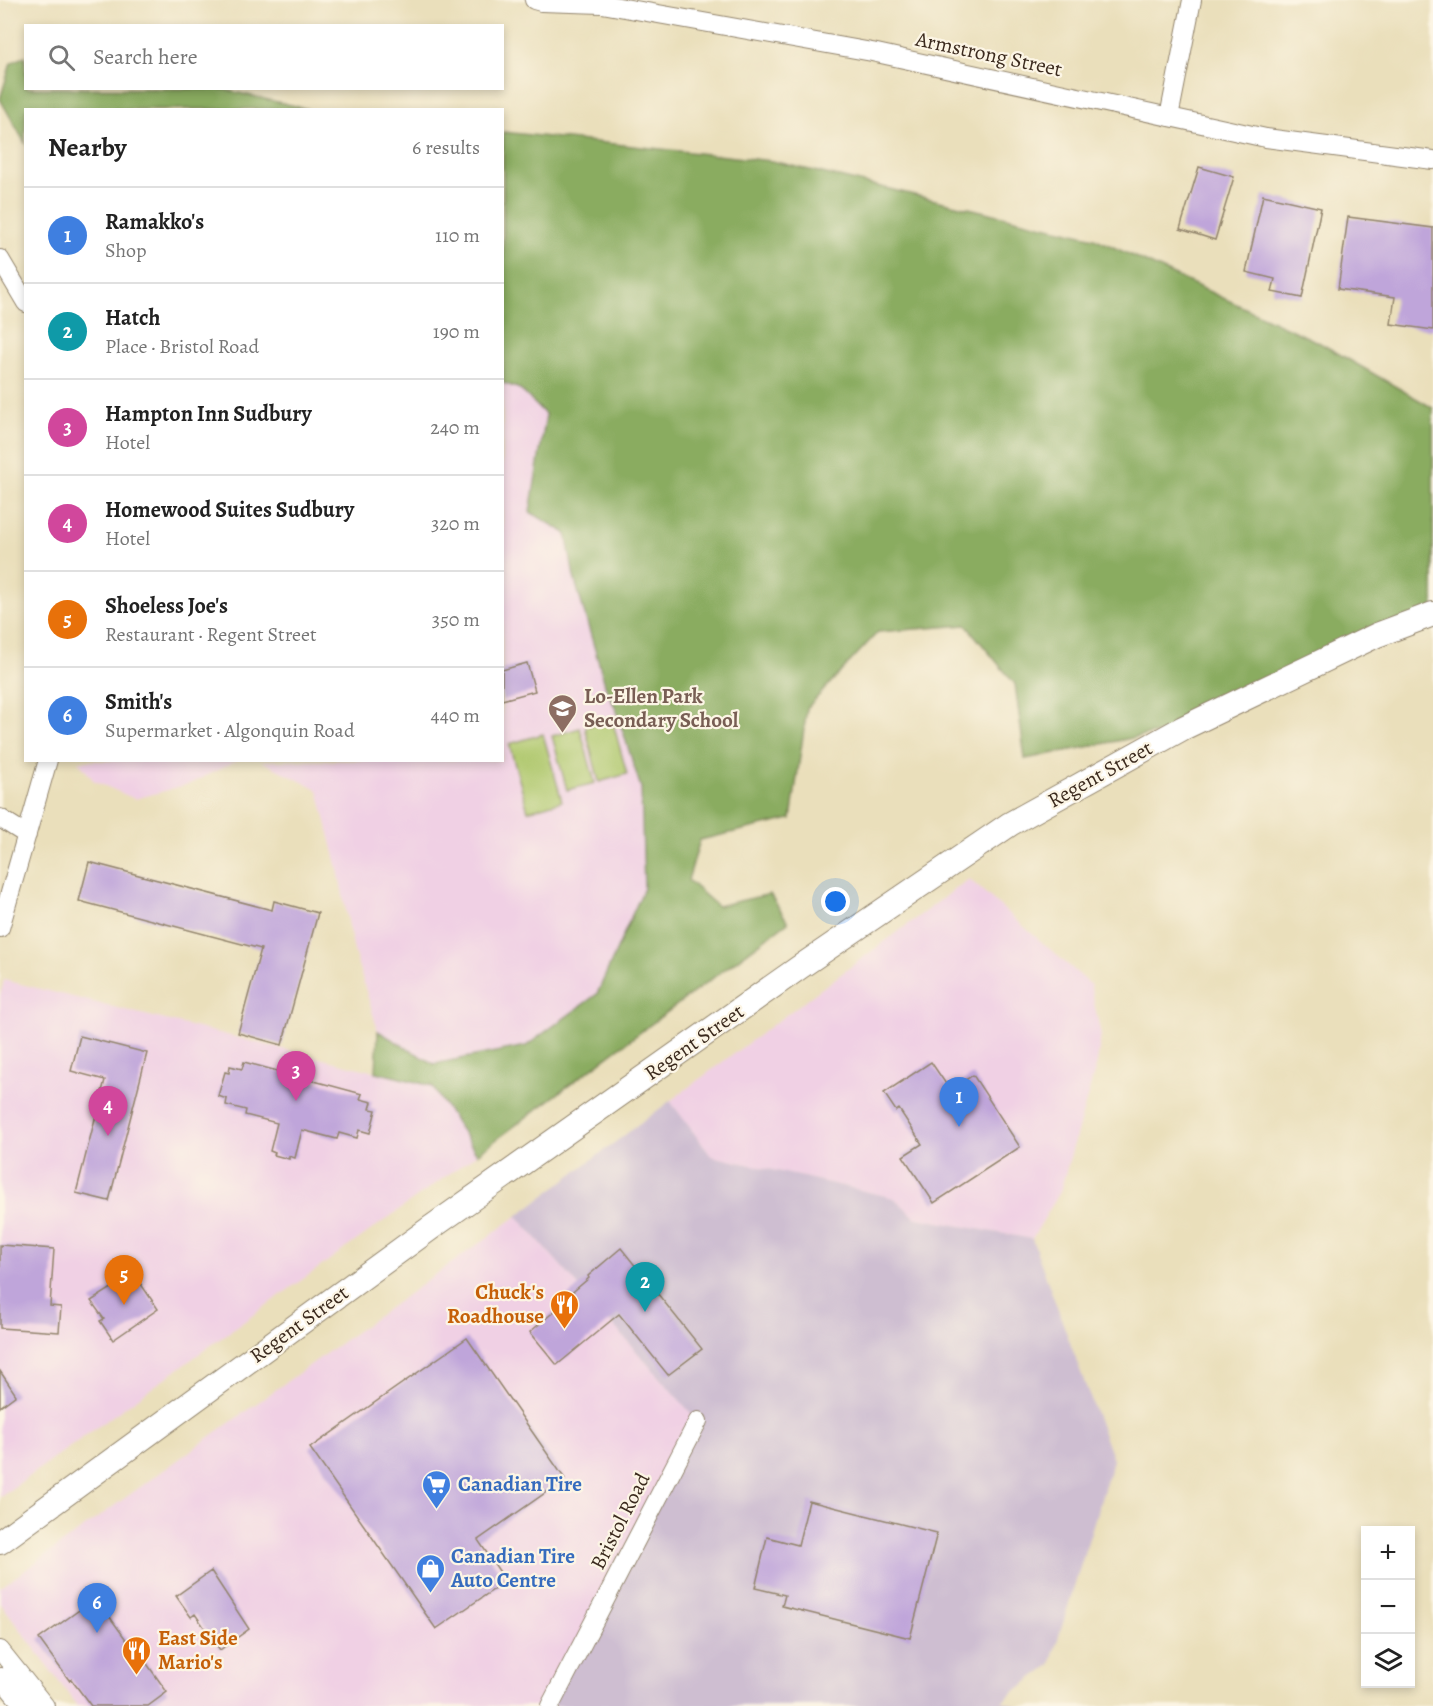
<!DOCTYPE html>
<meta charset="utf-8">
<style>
:root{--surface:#fff;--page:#f6f6f6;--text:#222;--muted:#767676;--line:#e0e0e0;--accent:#1f6fb2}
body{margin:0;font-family:Alegreya,serif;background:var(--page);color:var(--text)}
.controls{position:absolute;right:18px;bottom:18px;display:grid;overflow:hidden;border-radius:0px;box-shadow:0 3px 9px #0003}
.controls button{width:54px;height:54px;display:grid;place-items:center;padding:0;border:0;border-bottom:2px solid var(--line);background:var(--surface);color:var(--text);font:30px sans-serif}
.you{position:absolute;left:836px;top:902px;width:21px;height:21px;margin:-15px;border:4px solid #fff;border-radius:50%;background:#1a73e8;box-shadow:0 0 0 9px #1a73e833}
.badge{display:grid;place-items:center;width:39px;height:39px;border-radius:50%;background:var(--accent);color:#fff;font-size:20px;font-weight:700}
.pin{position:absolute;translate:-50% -50px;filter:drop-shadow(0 2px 3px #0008)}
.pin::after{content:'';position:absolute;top:32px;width:21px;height:18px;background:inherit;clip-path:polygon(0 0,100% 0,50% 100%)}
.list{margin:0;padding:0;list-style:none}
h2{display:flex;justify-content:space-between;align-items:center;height:78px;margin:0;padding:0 24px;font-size:26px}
h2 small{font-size:20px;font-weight:400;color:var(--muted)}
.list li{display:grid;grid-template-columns:39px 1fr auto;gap:18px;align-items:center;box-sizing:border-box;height:96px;padding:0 24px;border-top:2px solid var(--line)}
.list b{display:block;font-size:22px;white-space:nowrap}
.list p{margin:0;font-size:20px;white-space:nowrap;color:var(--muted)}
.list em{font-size:20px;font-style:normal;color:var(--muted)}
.icon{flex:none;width:33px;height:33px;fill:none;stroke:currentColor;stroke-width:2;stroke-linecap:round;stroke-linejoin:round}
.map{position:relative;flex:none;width:1433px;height:1706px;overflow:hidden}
.search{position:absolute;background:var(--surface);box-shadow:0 3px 9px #0003;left:24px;top:24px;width:480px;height:66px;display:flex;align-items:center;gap:15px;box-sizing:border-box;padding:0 21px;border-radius:0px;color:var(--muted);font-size:22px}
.panel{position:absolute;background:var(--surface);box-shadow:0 3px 9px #0003;left:24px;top:108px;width:480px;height:654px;border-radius:0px}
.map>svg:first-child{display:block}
.built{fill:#f0d0e4}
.industrial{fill:#cebed1}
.green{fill:#aec76c;stroke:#747845;stroke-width:1.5}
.forest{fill:#8aac60;stroke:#626b3f;stroke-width:1.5}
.building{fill:#bfa5da}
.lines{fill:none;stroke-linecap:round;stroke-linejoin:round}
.minor-casing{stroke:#92846c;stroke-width:20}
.major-casing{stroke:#92846c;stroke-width:26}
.minor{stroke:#fff;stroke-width:18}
.major{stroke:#fff;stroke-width:24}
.labels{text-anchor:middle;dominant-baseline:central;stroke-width:4.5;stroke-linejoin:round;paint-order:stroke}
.street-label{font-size:21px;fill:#3b2a1e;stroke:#fcf5e5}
.education-label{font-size:21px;font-weight:bold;fill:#785e54;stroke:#fcf5e5;text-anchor:start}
.food-label{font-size:21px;font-weight:bold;fill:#c56008;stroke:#fcf5e5;text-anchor:end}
.shop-label{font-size:21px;font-weight:bold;fill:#366cbe;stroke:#fcf5e5;text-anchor:start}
</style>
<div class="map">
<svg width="1433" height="1706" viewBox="0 0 1433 1706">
<rect width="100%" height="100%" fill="#fcf5e5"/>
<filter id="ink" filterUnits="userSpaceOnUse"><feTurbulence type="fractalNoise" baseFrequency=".0167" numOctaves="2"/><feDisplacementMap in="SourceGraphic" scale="12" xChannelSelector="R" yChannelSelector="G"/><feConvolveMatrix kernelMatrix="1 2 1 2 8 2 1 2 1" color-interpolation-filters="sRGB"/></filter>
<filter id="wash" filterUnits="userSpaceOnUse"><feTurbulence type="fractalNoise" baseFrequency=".008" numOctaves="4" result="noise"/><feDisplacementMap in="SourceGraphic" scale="24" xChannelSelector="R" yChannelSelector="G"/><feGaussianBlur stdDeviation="1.35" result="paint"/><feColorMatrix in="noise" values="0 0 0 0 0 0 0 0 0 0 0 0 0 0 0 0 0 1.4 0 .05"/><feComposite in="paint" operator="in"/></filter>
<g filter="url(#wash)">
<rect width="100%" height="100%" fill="#eadfbb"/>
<path class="built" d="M 503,383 L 520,389 L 546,414 L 530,511 L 565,533 L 574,577 L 606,688 L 615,707 L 641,788 L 644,888 L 597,994 L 526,1046 L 434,1064 L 378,1031 L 354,951 L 337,865 L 318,790 L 261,761 L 502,760 Z
M 78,761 L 236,761 L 190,784 L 135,799 L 94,781 Z
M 969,879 L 1090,984 L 1101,1035 L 1097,1063 L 1060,1192 L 1032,1239 L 916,1218 L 894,1198 L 711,1156 L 670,1101 Z
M 4,980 L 432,1086 L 477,1154 L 0,1497 L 0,996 Z
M 517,1216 L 698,1421 L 545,1706 L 77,1706 L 0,1602 L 0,1588 Z"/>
<path class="industrial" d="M 670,1101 L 711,1156 L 894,1198 L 916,1218 L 1032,1239 L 1113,1460 L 1050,1665 L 1002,1701 L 1018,1706 L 550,1706 L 698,1421 L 517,1216 Z"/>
<path class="green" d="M 612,719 L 627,774 L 599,782 L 585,727 Z
M 580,728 L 595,783 L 567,790 L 552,736 Z
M 543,734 L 562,801 L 528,811 L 509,744 Z"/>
<path class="forest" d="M 25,56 L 26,88 L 222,89 L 308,109 L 26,110 L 25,143 L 0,99 L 11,63 Z
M 503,132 L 772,161 L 1094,238 L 1320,343 L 1433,408 L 1433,614 L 1183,728 L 1025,759 L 1015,684 L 966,625 L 878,632 L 807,708 L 791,819 L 700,840 L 688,880 L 717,906 L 770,894 L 788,922 L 477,1154 L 432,1086 L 376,1072 L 378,1031 L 434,1064 L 526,1046 L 597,994 L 644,888 L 641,788 L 615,707 L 606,688 L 574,577 L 566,533 L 530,512 L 546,415 L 520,389 L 503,383 Z"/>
<g id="blocks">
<path class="building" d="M 1199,167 L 1234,177 L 1215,240 L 1180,229 Z
M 1263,195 L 1321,208 L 1302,298 L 1272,292 L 1275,279 L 1246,272 Z
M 1348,217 L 1433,228 L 1433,330 L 1391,324 L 1395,297 L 1338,289 Z
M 527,663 L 535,691 L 502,700 L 502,670 Z
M 89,862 L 272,910 L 274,901 L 318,913 L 282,1045 L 238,1033 L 261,949 L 79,901 Z
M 80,1036 L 147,1053 L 109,1201 L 76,1193 L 105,1080 L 71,1071 Z
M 244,1062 L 362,1094 L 360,1099 L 372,1102 L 370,1109 L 376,1110 L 370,1133 L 359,1130 L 357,1138 L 339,1133 L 337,1139 L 302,1130 L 295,1158 L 289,1156 L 289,1159 L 274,1155 L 275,1153 L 270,1151 L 277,1123 L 245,1115 L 246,1110 L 226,1105 L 227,1099 L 218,1096 L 225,1072 L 229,1073 L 230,1066 L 242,1069 Z
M 931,1062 L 950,1090 L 973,1075 L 1020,1147 L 934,1203 L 903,1156 L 922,1144 L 899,1109 L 896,1111 L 884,1093 Z
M 0,1245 L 54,1249 L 50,1306 L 61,1307 L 59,1332 L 0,1328 Z
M 621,1248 L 702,1349 L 668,1375 L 619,1314 L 557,1365 L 530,1332 L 557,1309 L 555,1307 L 589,1278 L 588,1276 Z
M 134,1274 L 158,1309 L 113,1340 L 100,1321 L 104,1319 L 91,1301 Z
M 467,1338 L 565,1479 L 478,1540 L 506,1581 L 436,1629 L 310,1448 Z
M 0,1371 L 16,1395 L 0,1407 Z
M 809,1501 L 937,1533 L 910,1638 L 782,1606 L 785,1595 L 755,1588 L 767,1537 L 798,1545 Z
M 211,1571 L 249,1629 L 220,1650 L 195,1614 L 191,1617 L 176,1596 Z
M 96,1598 L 143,1663 L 145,1661 L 167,1692 L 148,1706 L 91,1706 L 71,1679 L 69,1680 L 39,1639 Z"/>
</g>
</g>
<g filter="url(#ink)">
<use href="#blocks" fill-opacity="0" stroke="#92846c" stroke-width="1.5"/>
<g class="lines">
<defs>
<path id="minor" d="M 534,0 L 541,2 L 602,4 L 872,52 L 1266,138 L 1433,160
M 1169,117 L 1192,0
M 0,259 L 26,303
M 0,818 L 27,835
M 0,928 L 48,760
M 0,1650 L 45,1706
M 0,1677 L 24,1706
M 550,1706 L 698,1421"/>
<path id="major" d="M 0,1542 L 432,1227 L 800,967 L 1010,824 L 1183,728 L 1377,635 L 1433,614"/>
</defs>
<use href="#minor" class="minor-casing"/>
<use href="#major" class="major-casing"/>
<use href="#minor" class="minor"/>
<use href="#major" class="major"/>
</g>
</g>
<defs>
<symbol id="school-pin" viewBox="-11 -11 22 30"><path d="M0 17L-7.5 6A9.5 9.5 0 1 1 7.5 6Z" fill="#8d6e63" stroke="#fcf5e5"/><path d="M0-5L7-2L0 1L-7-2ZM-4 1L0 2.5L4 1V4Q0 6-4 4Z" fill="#fff"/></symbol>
<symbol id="restaurant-pin" viewBox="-11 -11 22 30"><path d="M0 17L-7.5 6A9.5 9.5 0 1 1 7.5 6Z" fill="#e8710a" stroke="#fcf5e5"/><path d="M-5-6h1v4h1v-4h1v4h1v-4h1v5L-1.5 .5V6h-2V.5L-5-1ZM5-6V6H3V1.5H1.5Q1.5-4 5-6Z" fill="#fff"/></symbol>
<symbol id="supermarket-pin" viewBox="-11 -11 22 30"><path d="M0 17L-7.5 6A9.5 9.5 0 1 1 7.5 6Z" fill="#3f7fe0" stroke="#fcf5e5"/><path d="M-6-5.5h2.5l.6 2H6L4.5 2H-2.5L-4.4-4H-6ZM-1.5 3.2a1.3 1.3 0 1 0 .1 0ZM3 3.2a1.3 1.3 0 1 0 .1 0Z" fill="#fff"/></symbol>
<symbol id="shop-pin" viewBox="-11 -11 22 30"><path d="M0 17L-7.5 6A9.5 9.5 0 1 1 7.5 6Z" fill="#3f7fe0" stroke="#fcf5e5"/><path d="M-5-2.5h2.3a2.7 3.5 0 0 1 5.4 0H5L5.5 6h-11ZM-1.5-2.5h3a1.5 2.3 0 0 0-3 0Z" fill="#fff"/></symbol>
</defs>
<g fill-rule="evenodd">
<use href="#school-pin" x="546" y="692" width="33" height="45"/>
<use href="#restaurant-pin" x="548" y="1288" width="33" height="45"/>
<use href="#supermarket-pin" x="420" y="1468" width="33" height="45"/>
<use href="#shop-pin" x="414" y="1552" width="33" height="45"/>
<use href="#restaurant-pin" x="120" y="1634" width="33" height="45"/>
</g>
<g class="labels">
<g class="street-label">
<text transform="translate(989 54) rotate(12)">Armstrong Street</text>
<text transform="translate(1100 774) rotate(-29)">Regent Street</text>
<text transform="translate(694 1042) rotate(-35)">Regent Street</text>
<text transform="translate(299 1324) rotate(-36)">Regent Street</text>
<text transform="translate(620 1521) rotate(-63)">Bristol Road</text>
</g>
<g class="education-label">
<text x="584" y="696">Lo-Ellen Park<tspan x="584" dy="24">Secondary School</tspan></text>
</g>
<g class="food-label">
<text x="544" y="1292">Chuck's<tspan x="544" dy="24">Roadhouse</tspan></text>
<text x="158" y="1638" text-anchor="start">East Side<tspan x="158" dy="24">Mario's</tspan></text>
</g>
<g class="shop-label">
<text x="458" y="1484">Canadian Tire</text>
<text x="451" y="1556">Canadian Tire<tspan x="451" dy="24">Auto Centre</tspan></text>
</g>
</g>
</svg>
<div class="controls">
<button>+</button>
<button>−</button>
<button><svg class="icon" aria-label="layers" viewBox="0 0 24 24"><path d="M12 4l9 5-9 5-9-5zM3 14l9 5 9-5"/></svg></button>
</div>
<div class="you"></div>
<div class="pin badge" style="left:959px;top:1127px;background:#3f7fe0">1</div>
<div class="pin badge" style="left:645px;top:1312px;background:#0f9aa8">2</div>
<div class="pin badge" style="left:296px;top:1101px;background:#d1479c">3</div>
<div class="pin badge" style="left:108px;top:1136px;background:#d1479c">4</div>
<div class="pin badge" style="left:124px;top:1305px;background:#e8710a">5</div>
<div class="pin badge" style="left:97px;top:1633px;background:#3f7fe0">6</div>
<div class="search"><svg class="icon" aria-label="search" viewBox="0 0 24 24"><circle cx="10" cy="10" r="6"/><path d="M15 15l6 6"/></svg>Search here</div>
<section class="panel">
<h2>Nearby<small>6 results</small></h2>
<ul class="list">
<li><span class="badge" style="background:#3f7fe0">1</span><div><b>Ramakko's</b><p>Shop</p></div><em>110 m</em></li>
<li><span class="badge" style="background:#0f9aa8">2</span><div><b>Hatch</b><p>Place · Bristol Road</p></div><em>190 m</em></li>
<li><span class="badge" style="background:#d1479c">3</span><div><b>Hampton Inn Sudbury</b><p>Hotel</p></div><em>240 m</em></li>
<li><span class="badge" style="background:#d1479c">4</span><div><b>Homewood Suites Sudbury</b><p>Hotel</p></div><em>320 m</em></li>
<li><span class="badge" style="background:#e8710a">5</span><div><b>Shoeless Joe's</b><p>Restaurant · Regent Street</p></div><em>350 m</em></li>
<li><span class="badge" style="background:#3f7fe0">6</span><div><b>Smith's</b><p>Supermarket · Algonquin Road</p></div><em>440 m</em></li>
</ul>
</section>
</div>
